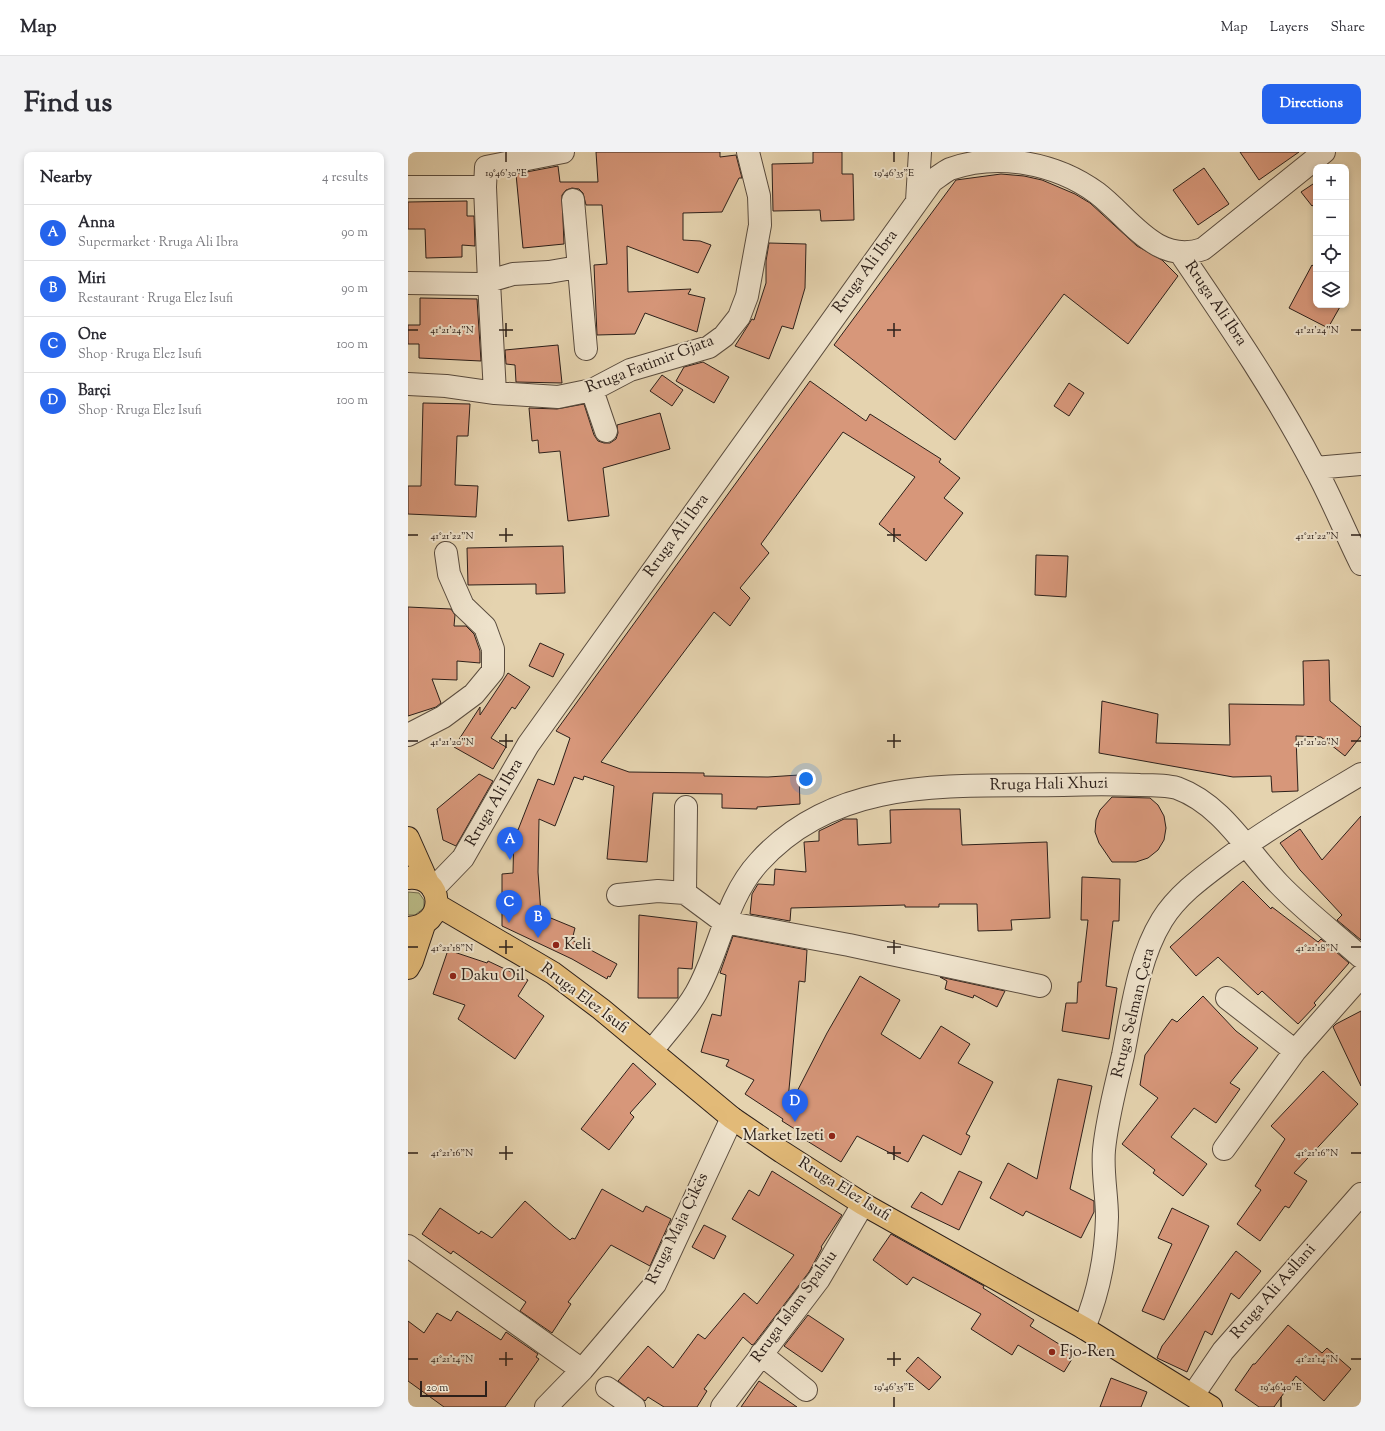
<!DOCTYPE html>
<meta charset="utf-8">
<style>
:root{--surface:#fff;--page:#f2f2f3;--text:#2b2b33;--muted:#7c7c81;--line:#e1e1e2;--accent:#2563eb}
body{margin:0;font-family:"Sorts Mill Goudy",serif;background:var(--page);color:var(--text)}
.controls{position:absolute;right:12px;top:12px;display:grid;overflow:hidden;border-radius:8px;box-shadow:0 2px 6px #0003}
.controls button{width:36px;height:36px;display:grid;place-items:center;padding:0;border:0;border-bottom:1px solid var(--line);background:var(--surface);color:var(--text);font:20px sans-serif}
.scale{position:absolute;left:12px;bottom:10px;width:67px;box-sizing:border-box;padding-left:4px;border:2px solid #2d201a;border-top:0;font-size:11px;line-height:14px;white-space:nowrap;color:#2d201a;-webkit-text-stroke:3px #eee2cb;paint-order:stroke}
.you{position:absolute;left:398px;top:627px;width:14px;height:14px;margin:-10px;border:3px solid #fff;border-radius:50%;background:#1a73e8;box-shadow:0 0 0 6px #1a73e833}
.badge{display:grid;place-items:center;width:26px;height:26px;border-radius:50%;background:var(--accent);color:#fff;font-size:13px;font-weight:700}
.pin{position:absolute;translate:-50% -33px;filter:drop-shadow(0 1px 2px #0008)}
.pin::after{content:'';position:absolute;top:21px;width:14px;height:12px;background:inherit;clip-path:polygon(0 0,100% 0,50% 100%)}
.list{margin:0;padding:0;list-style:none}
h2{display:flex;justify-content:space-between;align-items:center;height:52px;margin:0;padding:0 16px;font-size:17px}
h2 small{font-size:13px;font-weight:400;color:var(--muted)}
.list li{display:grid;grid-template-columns:26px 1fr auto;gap:12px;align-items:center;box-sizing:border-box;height:56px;padding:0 16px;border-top:1px solid var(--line)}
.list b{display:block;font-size:15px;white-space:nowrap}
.list p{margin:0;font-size:13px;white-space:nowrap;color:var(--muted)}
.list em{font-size:13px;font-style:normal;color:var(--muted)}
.icon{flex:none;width:22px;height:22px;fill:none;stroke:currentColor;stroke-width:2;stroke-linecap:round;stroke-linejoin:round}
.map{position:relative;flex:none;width:953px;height:1255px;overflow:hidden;border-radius:8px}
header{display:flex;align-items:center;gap:24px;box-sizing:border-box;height:56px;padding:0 20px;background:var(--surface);border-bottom:1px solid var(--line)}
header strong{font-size:19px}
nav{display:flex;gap:22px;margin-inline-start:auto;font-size:14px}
.intro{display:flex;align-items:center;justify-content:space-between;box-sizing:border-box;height:96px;padding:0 24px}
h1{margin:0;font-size:28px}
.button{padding:10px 18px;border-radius:8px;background:var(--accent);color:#fff;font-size:14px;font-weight:700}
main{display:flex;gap:24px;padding:0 24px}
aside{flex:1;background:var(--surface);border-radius:8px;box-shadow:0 2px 6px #0003}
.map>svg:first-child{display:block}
.green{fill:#babb87;stroke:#746e50}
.building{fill:#d7977a;stroke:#2d201a}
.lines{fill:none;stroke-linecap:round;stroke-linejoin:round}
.minor-casing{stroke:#5b4d3f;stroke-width:24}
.major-casing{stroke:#2d201a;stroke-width:24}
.minor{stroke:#eee2cb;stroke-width:22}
.major{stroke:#e2ba78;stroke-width:22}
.ticks{fill:none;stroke:#2d201a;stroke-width:1.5}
.poi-dot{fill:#8f2418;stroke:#eee2cb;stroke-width:1.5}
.labels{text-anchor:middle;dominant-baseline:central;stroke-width:4;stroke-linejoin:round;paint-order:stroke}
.street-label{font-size:16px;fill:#2d201a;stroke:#eee2cb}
.poi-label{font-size:16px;fill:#2d201a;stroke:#eee2cb;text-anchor:start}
.ticks-label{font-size:10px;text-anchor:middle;fill:#2d201a;stroke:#eee2cb;stroke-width:4;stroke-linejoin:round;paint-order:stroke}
</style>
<header>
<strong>Map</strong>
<nav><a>Map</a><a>Layers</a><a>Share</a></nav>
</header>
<div class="intro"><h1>Find us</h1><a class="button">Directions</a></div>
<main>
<aside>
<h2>Nearby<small>4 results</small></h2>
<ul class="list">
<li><span class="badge">A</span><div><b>Anna</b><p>Supermarket · Rruga Ali Ibra</p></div><em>90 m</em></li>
<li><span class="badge">B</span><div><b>Miri</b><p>Restaurant · Rruga Elez Isufi</p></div><em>90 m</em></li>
<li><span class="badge">C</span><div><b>One</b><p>Shop · Rruga Elez Isufi</p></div><em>100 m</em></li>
<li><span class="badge">D</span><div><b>Barçi</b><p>Shop · Rruga Elez Isufi</p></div><em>100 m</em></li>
</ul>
</aside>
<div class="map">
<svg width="953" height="1255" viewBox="0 0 953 1255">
<rect width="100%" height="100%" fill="#e5d3af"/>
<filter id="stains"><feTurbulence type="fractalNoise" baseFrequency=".005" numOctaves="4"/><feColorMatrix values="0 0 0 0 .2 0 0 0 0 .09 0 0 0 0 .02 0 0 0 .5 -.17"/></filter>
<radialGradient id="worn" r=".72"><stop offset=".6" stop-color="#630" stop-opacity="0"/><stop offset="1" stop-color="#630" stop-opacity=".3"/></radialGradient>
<path class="green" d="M 0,740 L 11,741 L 16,748 L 16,756 L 7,763 L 0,763 Z"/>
<path class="building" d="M 188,0 L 312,0 L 312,5 L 328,3 L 334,26 L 331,26 L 314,60 L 275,61 L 275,88 L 292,89 L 303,93 L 290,121 L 219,94 L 220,140 L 283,137 L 280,142 L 297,146 L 289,180 L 237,161 L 227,182 L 189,183 L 186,113 L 199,112 L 194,53 L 178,53 L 175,41 L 171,37 L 164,36 L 158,38 L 154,43 L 156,92 L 115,96 L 108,22 L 150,14 L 152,30 L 190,30 Z
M 405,0 L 434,0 L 434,22 L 445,22 L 446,68 L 413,69 L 412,58 L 365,59 L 364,12 L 405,11 Z
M 832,0 L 891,0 L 851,28 Z
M 796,16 L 821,52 L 790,73 L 765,38 Z
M 593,22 L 616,24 L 634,28 L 667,42 L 682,51 L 729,94 L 754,108 L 770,124 L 720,192 L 656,142 L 547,288 L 426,193 L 548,28 Z
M 908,30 L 908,51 L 904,54 L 893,40 Z
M 59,49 L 59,64 L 66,64 L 67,94 L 54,93 L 54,105 L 18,106 L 17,77 L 0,77 L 0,50 Z
M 361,91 L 398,92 L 397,136 L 385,177 L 374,174 L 361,207 L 327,194 L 344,167 L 346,168 L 358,131 L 358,109 Z
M 904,113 L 908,116 L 908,153 L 933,153 L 920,176 L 881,156 Z
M 12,146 L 69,147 L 73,209 L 11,206 L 11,192 L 0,192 L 0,173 L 12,173 Z
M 150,193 L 154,231 L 108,230 L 107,213 L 98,212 L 97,198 Z
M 295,210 L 321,225 L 306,251 L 268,229 L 276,215 Z
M 254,223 L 275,238 L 264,254 L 242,239 Z
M 402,229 L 458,269 L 462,262 L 533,307 L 531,310 L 552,326 L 536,346 L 555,361 L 518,409 L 471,372 L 507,325 L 435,280 L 353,392 L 361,401 L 332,436 L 342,446 L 322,474 L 306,460 L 193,610 L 221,620 L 296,621 L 296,624 L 360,625 L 391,623 L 392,652 L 349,655 L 349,657 L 314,656 L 314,642 L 245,641 L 239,710 L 199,707 L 206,634 L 176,624 L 175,628 L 166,625 L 147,674 L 131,667 L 130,720 L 133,762 L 167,776 L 164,788 L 209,812 L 202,825 L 200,824 L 199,827 L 164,807 L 94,774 L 94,722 L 105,721 L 106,678 L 110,678 L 130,627 L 146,633 L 162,586 L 148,579 Z
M 661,231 L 676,241 L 661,264 L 646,254 Z
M 15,251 L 62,252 L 60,284 L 49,284 L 47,333 L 70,334 L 68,365 L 0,362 L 0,334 L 13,334 Z
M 176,252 L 186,283 L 190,289 L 196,291 L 202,291 L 208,287 L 210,281 L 209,273 L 252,261 L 262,297 L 195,316 L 201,364 L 160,369 L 152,299 L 131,301 L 130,288 L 124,289 L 121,256 L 149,257 Z
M 155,394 L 157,441 L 128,442 L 128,432 L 60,433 L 59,396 Z
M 628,403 L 660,404 L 658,445 L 627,443 Z
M 0,455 L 43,457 L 47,463 L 46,474 L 58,474 L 66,482 L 72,499 L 72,511 L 49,509 L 49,528 L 24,527 L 33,551 L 28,555 L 0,564 Z
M 132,491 L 156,502 L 145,525 L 121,514 Z
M 921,508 L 922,549 L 953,575 L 953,584 L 937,604 L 913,585 L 888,584 L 890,639 L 864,640 L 863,624 L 825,625 L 691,601 L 694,549 L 750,562 L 748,591 L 822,593 L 821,552 L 896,553 L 895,509 Z
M 100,521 L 122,535 L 107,557 L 104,555 L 83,586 L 98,595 L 85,617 L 46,595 L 72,555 L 72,563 Z
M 71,622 L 85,629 L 48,694 L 35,688 L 29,657 Z
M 704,645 L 742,646 L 750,653 L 756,664 L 758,676 L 756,688 L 750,698 L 740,706 L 728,710 L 704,710 L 691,691 L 687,680 L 688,668 L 692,658 Z
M 516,657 L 552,657 L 554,693 L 639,690 L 642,766 L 603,768 L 604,778 L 570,779 L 569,752 L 531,752 L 531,755 L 497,755 L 497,753 L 383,756 L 382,769 L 342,762 L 344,742 L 350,732 L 366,733 L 367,717 L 398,720 L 396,690 L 411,689 L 411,679 L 436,667 L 449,667 L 450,693 L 483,691 L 482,658 Z
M 953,664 L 953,788 L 929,768 L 934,763 L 892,718 L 872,691 L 892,677 L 914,708 Z
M 674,725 L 712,727 L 711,769 L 705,769 L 698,834 L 709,836 L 701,887 L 654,879 L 658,851 L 669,851 L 670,830 L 673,830 L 680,768 L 673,768 Z
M 835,729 L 863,757 L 864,755 L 910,790 L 913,787 L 941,811 L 906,851 L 908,853 L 890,872 L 854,839 L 850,843 L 810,805 L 788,824 L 762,795 Z
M 231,763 L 289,770 L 284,817 L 270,816 L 270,846 L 230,846 Z
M 325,784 L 399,798 L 397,830 L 391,829 L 379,959 L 419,881 L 452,824 L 492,848 L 473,882 L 512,907 L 533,874 L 562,892 L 550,911 L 585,930 L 558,982 L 562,984 L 553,1003 L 515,983 L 500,1010 L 449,984 L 433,1010 L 391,984 L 393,981 L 374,969 L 375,967 L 337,942 L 346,928 L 318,914 L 321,908 L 293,900 L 304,862 L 313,864 L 318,823 L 312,821 Z
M 40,798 L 79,811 L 80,809 L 120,828 L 110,844 L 136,864 L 107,907 L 50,867 L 57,853 L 25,842 Z
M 532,825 L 597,839 L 589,855 L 566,843 L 565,846 L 537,837 L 539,829 Z
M 795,844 L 828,879 L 850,896 L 822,931 L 832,937 L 808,971 L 786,956 L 763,985 L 799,1012 L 775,1044 L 745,1021 L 747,1018 L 714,992 L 750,946 L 732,933 L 737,903 L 764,867 L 769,870 Z
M 953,859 L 953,934 L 925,875 L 928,872 Z
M 225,911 L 248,932 L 222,961 L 226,965 L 201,998 L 173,977 Z
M 915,919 L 950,952 L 886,1021 L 899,1029 L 881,1056 L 877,1054 L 852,1089 L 829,1072 L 853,1038 L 847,1034 L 877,987 L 863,974 Z
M 650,927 L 684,934 L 662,1037 L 686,1049 L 686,1060 L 673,1086 L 618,1059 L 615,1064 L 582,1046 L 600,1011 L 629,1027 Z
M 364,1019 L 434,1063 L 413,1095 L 414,1096 L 401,1120 L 346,1192 L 344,1193 L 335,1185 L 296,1237 L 299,1239 L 289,1255 L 256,1255 L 240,1245 L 237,1249 L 210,1229 L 240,1194 L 265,1216 L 290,1182 L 297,1187 L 336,1141 L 349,1152 L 386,1103 L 324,1067 L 341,1038 L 351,1044 Z
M 551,1019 L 574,1030 L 551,1078 L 503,1055 L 513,1040 L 534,1053 Z
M 194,1037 L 235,1060 L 238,1054 L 263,1067 L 242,1114 L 203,1093 L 160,1150 L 163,1152 L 144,1181 L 112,1159 L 118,1150 L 45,1099 L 43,1102 L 14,1082 L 32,1056 L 71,1082 L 73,1079 L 84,1086 L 117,1049 L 146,1075 L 162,1088 L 164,1086 L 167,1087 Z
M 764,1056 L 801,1074 L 756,1168 L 734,1159 L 764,1092 L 750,1086 Z
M 296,1073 L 318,1084 L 306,1107 L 284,1095 Z
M 483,1082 L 576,1134 L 575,1136 L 626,1168 L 622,1174 L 667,1202 L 656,1220 L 610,1193 L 604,1203 L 563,1177 L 573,1162 L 505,1125 L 499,1133 L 465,1108 Z
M 828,1099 L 853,1119 L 831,1147 L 823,1141 L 804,1183 L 797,1179 L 779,1220 L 749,1206 L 754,1194 Z
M 49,1159 L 93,1188 L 98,1180 L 130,1202 L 128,1205 L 131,1207 L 97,1255 L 36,1255 L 0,1229 L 0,1169 L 16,1181 L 29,1161 L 43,1169 Z
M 400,1163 L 436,1187 L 414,1220 L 376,1194 Z
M 880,1173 L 914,1201 L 919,1196 L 943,1217 L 916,1249 L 888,1224 L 866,1255 L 851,1255 L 827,1238 L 845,1212 L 847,1212 Z
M 510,1205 L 533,1225 L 521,1238 L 498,1219 Z
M 703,1226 L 739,1240 L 733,1255 L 692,1255 Z
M 351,1229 L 389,1255 L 333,1255 Z"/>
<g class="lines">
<defs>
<path id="minor" d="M 0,35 L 77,35
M 165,48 L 178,197
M 509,49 L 512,0
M 773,102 C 820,171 868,241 907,316 C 924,347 937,380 953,412
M 0,131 L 71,132 L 105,122 L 141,120 L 170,115
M 0,232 L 38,234 L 87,241 L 150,245 L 184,238 L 222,218 L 301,195 L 316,184 L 331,165 L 339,144 L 352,73 L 351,44 L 340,0
M 184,238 L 198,279
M 87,241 L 81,130 L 77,35 L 78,15 L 155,0
M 907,316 L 953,312
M 0,583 L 35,565 L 66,542 L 85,519 L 85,497 L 77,475 L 55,454 L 41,422 L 38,401
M 278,655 L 277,741 L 316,770 L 441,793 L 632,834
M 25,737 L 55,706 L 120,593 L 524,29 C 530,25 536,20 542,17 C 590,0 648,11 689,41 C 722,66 748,113 795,97 L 916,0
M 210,743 L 250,739 L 277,741
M 819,846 L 887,899
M 244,899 C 258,880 276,862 288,841 C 312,799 317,747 351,710 C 430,622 548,635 655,633 C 681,632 706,632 732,633 C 744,633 758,633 769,636 C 815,653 839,699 871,732 C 896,758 926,781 953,805
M 816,997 L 887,899 L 953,824
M 0,1094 L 174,1218
M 676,1176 C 691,1140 698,1104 699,1065 C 699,1043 694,1020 696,998 C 699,966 708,934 715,903 C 724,858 730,807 754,768 C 770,742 796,724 820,706 C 862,675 908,649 953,622
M 353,1202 L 398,1238
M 199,1236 L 226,1255
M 785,1243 L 815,1199 L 953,1042
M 138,1255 L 174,1218 L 247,1132 L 324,966
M 314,1255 L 411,1127 L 455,1052"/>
<path id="major" d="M 0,686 L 20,731
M 0,726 C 36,722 40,774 0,776
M 29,753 L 145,821 L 193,857 L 324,966 L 374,1000 L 455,1052 L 676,1176 L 803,1255
M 0,816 L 4,809 L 16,773"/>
</defs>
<use href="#minor" class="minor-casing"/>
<use href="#major" class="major-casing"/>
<use href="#minor" class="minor"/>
<use href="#major" class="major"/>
</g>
<path class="ticks" d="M 98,0 L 98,10M 486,0 L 486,10M 98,171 L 98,185M 486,171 L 486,185M 0,178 L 10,178M 91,178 L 105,178M 479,178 L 493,178M 943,178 L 953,178M 98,376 L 98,390M 486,376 L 486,390M 0,383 L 10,383M 91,383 L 105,383M 479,383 L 493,383M 943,383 L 953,383M 98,582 L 98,596M 486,582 L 486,596M 0,589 L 10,589M 91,589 L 105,589M 479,589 L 493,589M 943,589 L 953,589M 98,788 L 98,802M 486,788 L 486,802M 0,795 L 10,795M 91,795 L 105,795M 479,795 L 493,795M 943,795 L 953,795M 98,994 L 98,1008M 486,994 L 486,1008M 0,1001 L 10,1001M 91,1001 L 105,1001M 479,1001 L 493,1001M 943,1001 L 953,1001M 98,1200 L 98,1214M 486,1200 L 486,1214M 0,1207 L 10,1207M 91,1207 L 105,1207M 479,1207 L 493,1207M 943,1207 L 953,1207M 486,1245 L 486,1255M 873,1245 L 873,1255"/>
<g class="poi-dot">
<circle cx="148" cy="793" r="4"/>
<circle cx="45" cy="824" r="4"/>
<circle cx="424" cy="984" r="4"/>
<circle cx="644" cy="1200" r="4"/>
</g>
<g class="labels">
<g class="street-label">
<text transform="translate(458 120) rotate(-54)">Rruga Ali Ibra</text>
<text transform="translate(807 152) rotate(56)">Rruga Ali Ibra</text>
<text transform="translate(242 213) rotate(-21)">Rruga Fatimir Gjata</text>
<text transform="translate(269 384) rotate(-54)">Rruga Ali Ibra</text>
<text transform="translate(641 633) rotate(-1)">Rruga Hali Xhuzi</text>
<text transform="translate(87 651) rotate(-60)">Rruga Ali Ibra</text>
<text transform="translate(176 847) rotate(37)">Rruga Elez Isufi</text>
<text transform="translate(726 861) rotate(-76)">Rruga Selman Çera</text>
<text transform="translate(436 1038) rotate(32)">Rruga Elez Isufi</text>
<text transform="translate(270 1077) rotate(-64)">Rruga Maja Çikës</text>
<text transform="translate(866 1140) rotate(-49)">Rruga Ali Asllani</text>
<text transform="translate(387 1155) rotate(-54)">Rruga Islam Spahiu</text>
</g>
<g class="poi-label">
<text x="156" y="793">Keli</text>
<text x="53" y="824">Daku Oil</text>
<text x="416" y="984" text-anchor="end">Market Izeti</text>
<text x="652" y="1200">Fjo-Ren</text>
</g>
</g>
<g class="ticks-label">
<text x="98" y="24">19°46'30"E</text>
<text x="486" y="24">19°46'35"E</text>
<text x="44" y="181">41°21'24"N</text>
<text x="909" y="181">41°21'24"N</text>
<text x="44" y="387">41°21'22"N</text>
<text x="909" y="387">41°21'22"N</text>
<text x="44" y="593">41°21'20"N</text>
<text x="909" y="593">41°21'20"N</text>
<text x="44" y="799">41°21'18"N</text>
<text x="909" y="799">41°21'18"N</text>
<text x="44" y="1004">41°21'16"N</text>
<text x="909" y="1004">41°21'16"N</text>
<text x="44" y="1210">41°21'14"N</text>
<text x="909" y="1210">41°21'14"N</text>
<text x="486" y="1238">19°46'35"E</text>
<text x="873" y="1238">19°46'40"E</text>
</g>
<rect width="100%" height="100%" filter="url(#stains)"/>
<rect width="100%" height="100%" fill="url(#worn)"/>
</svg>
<div class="controls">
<button>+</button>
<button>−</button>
<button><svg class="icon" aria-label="locate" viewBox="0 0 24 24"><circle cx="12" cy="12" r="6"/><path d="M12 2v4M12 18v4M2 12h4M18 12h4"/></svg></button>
<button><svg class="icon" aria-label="layers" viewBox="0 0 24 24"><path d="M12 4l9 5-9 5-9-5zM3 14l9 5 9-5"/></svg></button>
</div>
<div class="scale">20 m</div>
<div class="you"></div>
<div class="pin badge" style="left:102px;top:708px">A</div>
<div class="pin badge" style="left:130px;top:786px">B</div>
<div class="pin badge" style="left:101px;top:771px">C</div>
<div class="pin badge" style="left:387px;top:970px">D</div>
</div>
</main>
